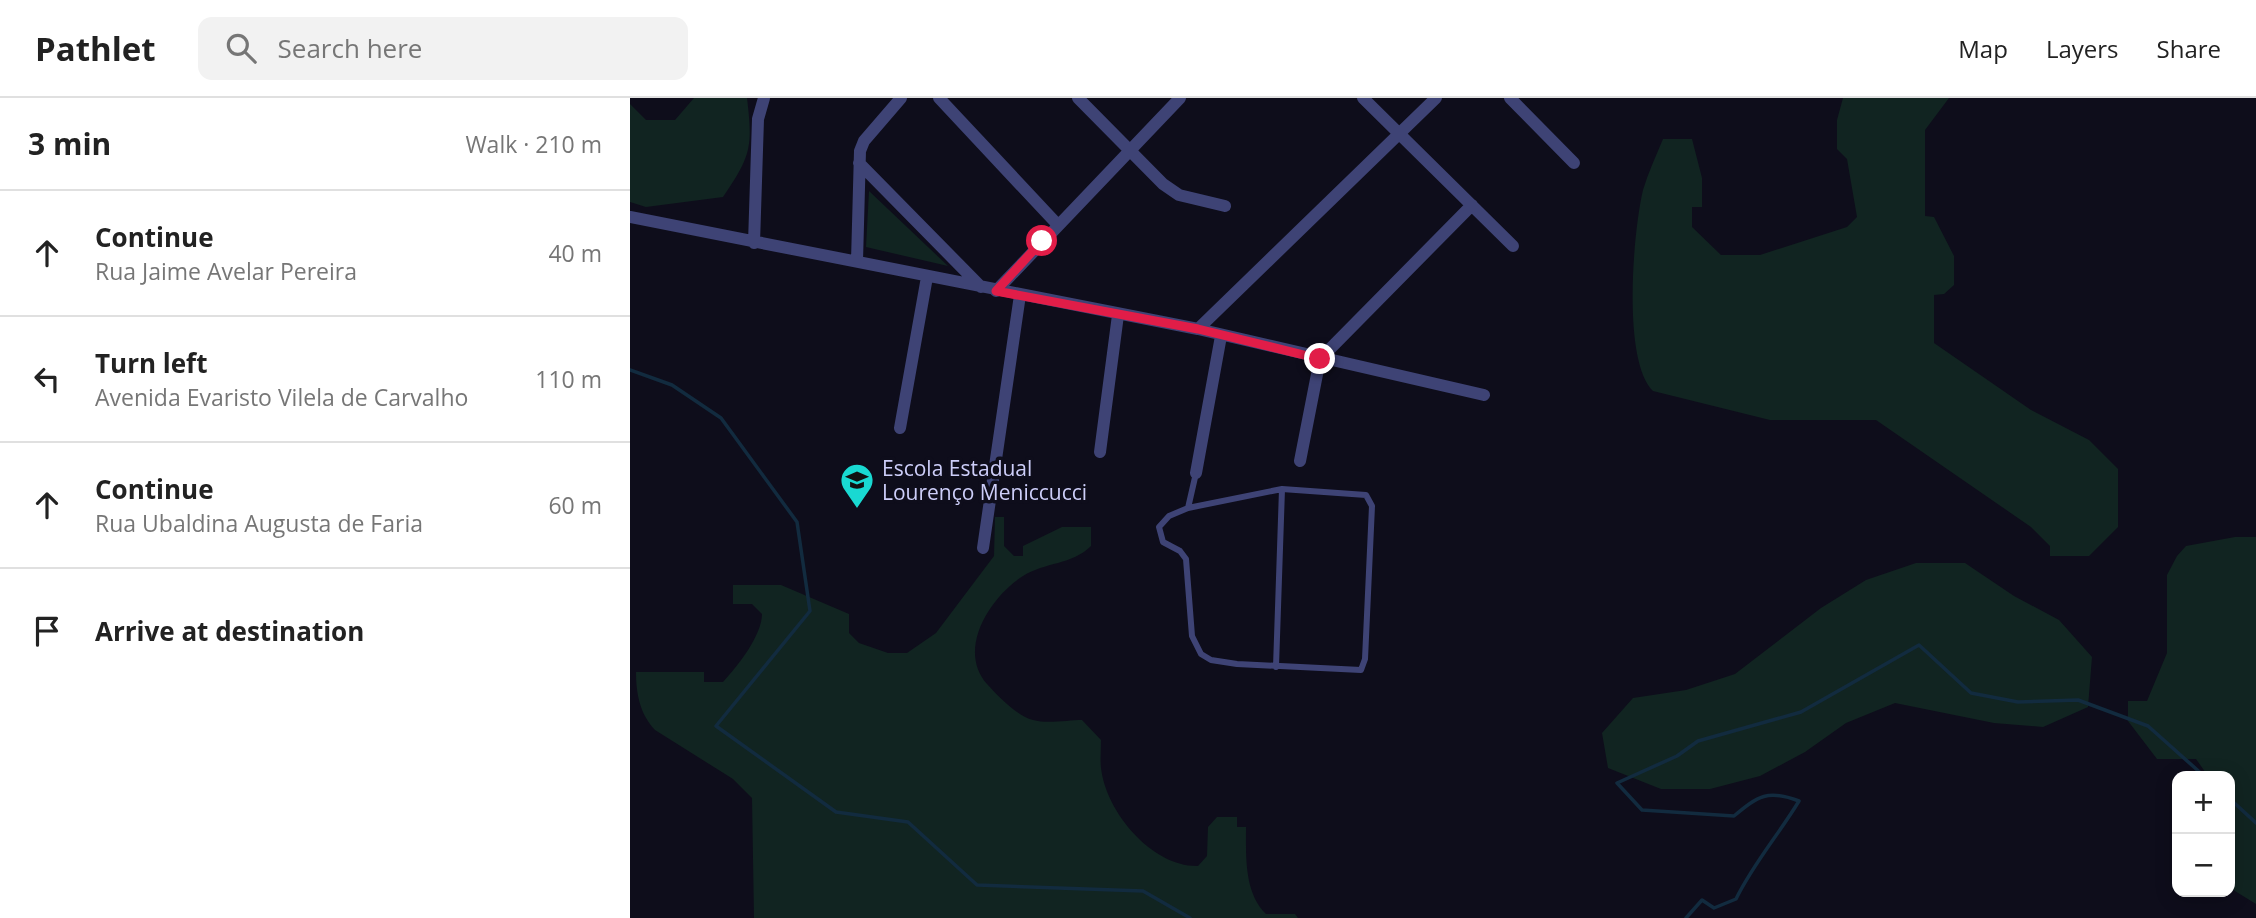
<!DOCTYPE html>
<meta charset="utf-8">
<style>
:root{--surface:#fff;--page:#f2f2f2;--text:#222;--muted:#767676;--line:#e0e0e0}
body{margin:0;font-family:"Open Sans",sans-serif;background:var(--page);color:var(--text)}
.controls{position:absolute;right:21px;bottom:21px;display:grid;overflow:hidden;border-radius:14px;box-shadow:0 4px 18px #0003}
.controls button{width:63px;height:63px;display:grid;place-items:center;padding:0;border:0;border-bottom:2px solid var(--line);background:var(--surface);color:var(--text);font:35px sans-serif}
.stop{position:absolute;width:21px;height:21px;margin:-16px;border:5px solid #e11d48;border-radius:50%;background:#fff}
.stop.end{background:#e11d48;border-color:#fff;box-shadow:0 2px 7px #0008}
.list{margin:0;padding:0;list-style:none}
h2{display:flex;justify-content:space-between;align-items:center;height:91px;margin:0;padding:0 28px;font-size:30px}
h2 small{font-size:23px;font-weight:400;color:var(--muted)}
.list li{display:grid;grid-template-columns:46px 1fr auto;gap:21px;align-items:center;box-sizing:border-box;height:126px;padding:0 28px;border-top:2px solid var(--line)}
.list b{display:block;font-size:26px;white-space:nowrap}
.list p{margin:0;font-size:23px;white-space:nowrap;color:var(--muted)}
.list em{font-size:23px;font-style:normal;color:var(--muted)}
.icon{flex:none;width:38px;height:38px;fill:none;stroke:currentColor;stroke-width:2;stroke-linecap:round;stroke-linejoin:round}
.map{position:relative;flex:none;width:1626px;height:820px;overflow:hidden}
header{display:flex;align-items:center;gap:42px;box-sizing:border-box;height:98px;padding:0 35px;background:var(--surface);border-bottom:2px solid var(--line)}
header strong{font-size:33px}
nav{display:flex;gap:38px;margin-inline-start:auto;font-size:24px}
.search{width:490px;height:63px;background:var(--page);display:flex;align-items:center;gap:18px;box-sizing:border-box;padding:0 24px;border-radius:14px;color:var(--muted);font-size:26px}
main{display:flex}
aside{flex:1;background:var(--surface)}
.map>svg:first-child{display:block}
.green{fill:#112421}
.lines{fill:none;stroke-linecap:round;stroke-linejoin:round}
.stream{stroke:#122b3f;stroke-width:3.5}
.service{stroke:#3e4375;stroke-width:6}
.minor{stroke:#3e4375;stroke-width:12}
.route{stroke:#e11d48;stroke-width:9}
.labels{text-anchor:middle;dominant-baseline:central;stroke-width:7;stroke-linejoin:round;paint-order:stroke}
.poi-label{font-size:21px;fill:#cdcef9;stroke:#0e0d1b;text-anchor:start}
</style>
<header>
<strong>Pathlet</strong>
<div class="search"><svg class="icon" aria-label="search" viewBox="0 0 24 24"><circle cx="10" cy="10" r="6"/><path d="M15 15l6 6"/></svg>Search here</div>
<nav><a>Map</a><a>Layers</a><a>Share</a></nav>
</header>
<main>
<aside>
<h2>3 min<small>Walk · 210 m</small></h2>
<ul class="list">
<li><svg class="icon" aria-label="ahead" viewBox="0 0 24 24"><path d="M12 20V5M6 11l6-6 6 6"/></svg><div><b>Continue</b><p>Rua Jaime Avelar Pereira</p></div><em>40 m</em></li>
<li><svg class="icon" aria-label="left" viewBox="0 0 24 24"><path d="M17 20v-9H6M10 6l-5 5 5 5"/></svg><div><b>Turn left</b><p>Avenida Evaristo Vilela de Carvalho</p></div><em>110 m</em></li>
<li><svg class="icon" aria-label="ahead" viewBox="0 0 24 24"><path d="M12 20V5M6 11l6-6 6 6"/></svg><div><b>Continue</b><p>Rua Ubaldina Augusta de Faria</p></div><em>60 m</em></li>
<li><svg class="icon" aria-label="arrive" viewBox="0 0 24 24"><path d="M6 21V4h12l-3 4 3 4H6"/></svg><div><b>Arrive at destination</b></div></li>
</ul>
</aside>
<div class="map">
<svg width="1626" height="820" viewBox="0 0 1626 820">
<rect width="100%" height="100%" fill="#0e0d1b"/>
<path class="green" d="M 64,0 L 117,0 C 123,49 121,58 93,99 L 16,109 L 0,104 L 0,6 L 16,22 L 45,22 Z
M 1213,0 L 1319,0 L 1295,32 L 1295,118 L 1304,119 L 1324,158 L 1324,187 L 1314,196 L 1304,197 L 1304,245 L 1401,312 L 1459,342 L 1488,371 L 1488,429 L 1459,458 L 1420,458 L 1420,448 L 1401,429 L 1246,322 L 1140,322 L 1023,293 C 992,263 1003,134 1013,92 C 1018,75 1026,58 1033,41 L 1062,41 L 1072,80 L 1072,109 L 1062,109 L 1062,129 L 1091,157 L 1130,157 L 1217,129 L 1227,119 L 1217,61 L 1207,51 L 1207,22 Z
M 239,93 L 318,168 L 236,149 Z
M 365,419 L 374,419 L 374,448 L 384,458 L 393,458 L 393,448 L 432,429 L 461,429 L 461,448 C 442,467 415,464 393,478 C 361,498 326,551 357,586 C 368,598 387,618 403,622 C 417,626 438,622 452,622 L 471,642 C 471,651 470,661 471,670 C 476,714 522,769 568,768 L 577,758 L 578,729 L 587,719 L 607,719 L 607,729 L 616,729 C 616,758 614,795 636,816 L 665,816 L 668,820 L 124,820 L 122,700 L 103,681 L 25,632 C 10,616 6,596 6,574 L 74,574 L 74,584 L 93,584 C 108,568 132,537 132,516 L 122,506 L 103,506 L 103,487 L 151,487 L 219,516 L 219,535 L 229,545 L 258,555 L 277,555 L 306,535 L 364,458 Z
M 1605,439 L 1626,439 L 1626,806 L 1600,790 L 1600,678 L 1578,678 L 1566,661 L 1527,661 L 1498,623 L 1498,603 L 1517,603 L 1537,555 L 1537,477 L 1547,458 L 1556,448 Z
M 1286,465 L 1335,465 L 1384,498 L 1429,522 L 1462,559 L 1458,609 L 1413,629 L 1364,625 L 1265,605 L 1216,625 L 1175,654 L 1130,678 L 1080,691 L 1031,691 L 978,670 L 972,635 L 1003,600 L 1056,592 L 1105,576 L 1191,510 L 1236,482 Z"/>
<g class="lines">
<path class="stream" d="M 0,272 L 42,287 L 91,320 L 167,424 L 180,513 L 86,628 L 206,714 L 278,724 L 347,787 L 513,793 L 560,820
M 1600,701 L 1626,725
M 1056,820 L 1072,802 L 1084,810 L 1106,801 C 1123,766 1149,736 1169,703 C 1138,691 1128,698 1104,718 L 1012,712 L 987,685 L 1047,658 L 1068,643 L 1171,614 L 1289,547 L 1341,595 L 1388,604 L 1448,602 L 1518,628 L 1574,678"/>
<path class="service" d="M 558,410 L 652,391 L 736,397 L 742,408 L 735,561 L 731,572 L 607,566 L 581,562 L 571,556 L 562,538 L 556,461 L 550,453 L 533,444 L 529,429 L 539,418 L 558,410 L 566,375
M 646,569 L 652,391"/>
<path class="minor" d="M 309,0 L 427,126
M 448,0 L 533,86 L 549,97 L 595,108
M 733,0 L 883,148
M 880,0 L 944,65
M 229,65 L 351,189
M 0,119 L 568,231 L 854,297
M 124,145 L 128,21 L 134,0
M 227,163 L 230,53 L 234,43 L 271,0
M 366,193 L 550,0
M 568,231 L 806,0
M 270,330 L 297,179
M 470,354 L 488,217
M 670,363 L 690,261 L 842,107
M 566,375 L 591,238
M 353,450 L 390,197"/>
</g>
<g class="lines">
<path class="route" d="M 412,143 L 366,193 L 568,231 L 690,261"/>
</g>
<defs>
<symbol id="school-pin" viewBox="-11 -11 22 30"><path d="M0 17L-7.5 6A9.5 9.5 0 1 1 7.5 6Z" fill="#19d9d2" stroke="#0e0d1b"/><path d="M0-5L7-2L0 1L-7-2ZM-4 1L0 2.5L4 1V4Q0 6-4 4Z" fill="#111"/></symbol>
</defs>
<g fill-rule="evenodd">
<use href="#school-pin" x="208" y="363" width="38" height="52"/>
</g>
<g class="labels">
<g class="poi-label">
<text x="252" y="370">Escola Estadual<tspan x="252" dy="24">Lourenço Meniccucci</tspan></text>
</g>
</g>
</svg>
<div class="controls">
<button>+</button>
<button>−</button>
</div>
<div class="stop" style="left:412px;top:143px"></div>
<div class="stop end" style="left:690px;top:261px"></div>
</div>
</main>
